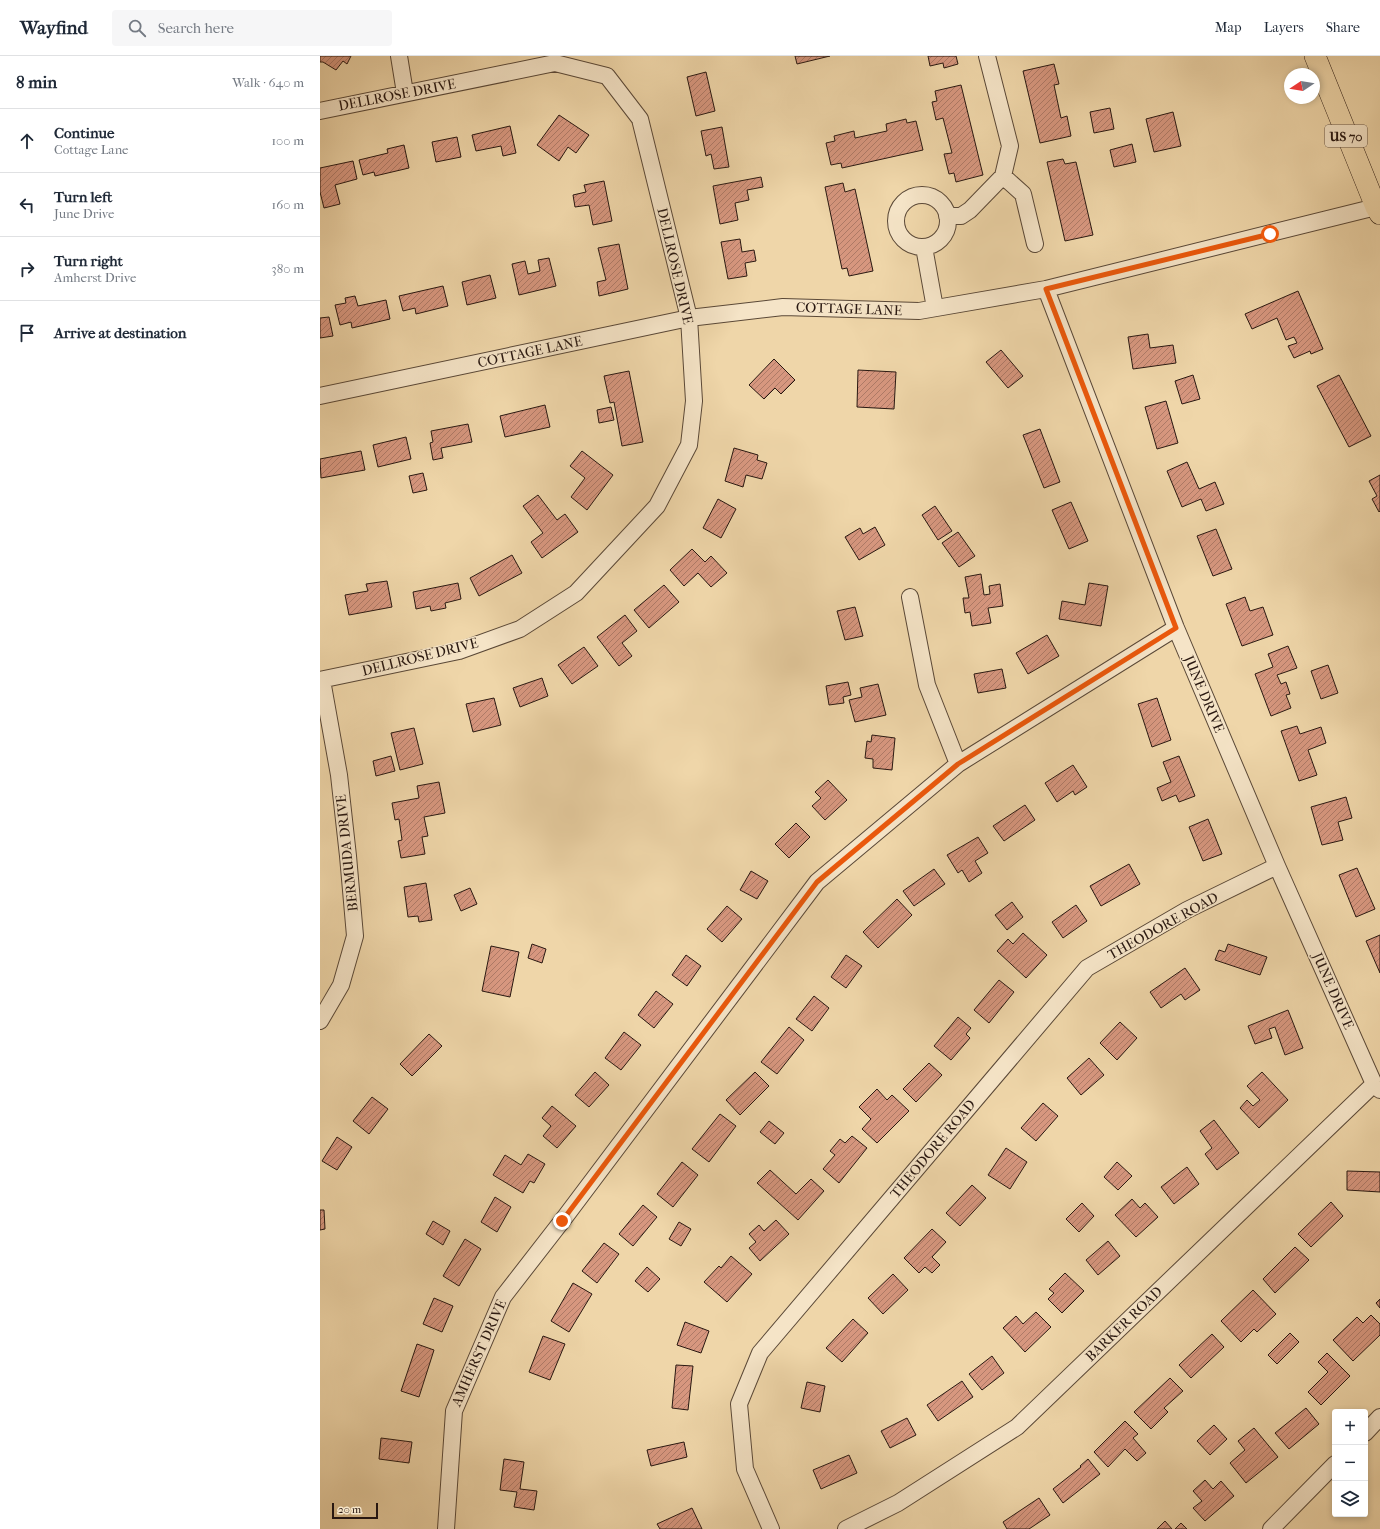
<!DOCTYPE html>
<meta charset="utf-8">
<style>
:root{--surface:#fff;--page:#f6f6f7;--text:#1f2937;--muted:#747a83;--line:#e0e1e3}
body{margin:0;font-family:"IM FELL French Canon",serif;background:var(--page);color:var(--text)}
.controls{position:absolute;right:12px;bottom:12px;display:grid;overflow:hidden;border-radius:4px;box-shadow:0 2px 6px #0003}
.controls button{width:36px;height:36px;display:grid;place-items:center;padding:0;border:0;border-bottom:1px solid var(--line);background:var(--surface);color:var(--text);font:20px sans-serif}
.compass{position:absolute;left:964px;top:12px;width:36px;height:36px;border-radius:50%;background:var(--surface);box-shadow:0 2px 6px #0003;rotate:258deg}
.scale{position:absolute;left:12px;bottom:10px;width:46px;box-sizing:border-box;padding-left:4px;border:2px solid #291811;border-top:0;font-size:11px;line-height:14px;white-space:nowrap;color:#291811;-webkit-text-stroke:3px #f5e4c7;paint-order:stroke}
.stop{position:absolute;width:12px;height:12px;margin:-9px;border:3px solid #ea580c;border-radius:50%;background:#fff}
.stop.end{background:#ea580c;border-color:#fff;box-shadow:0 1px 4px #0008}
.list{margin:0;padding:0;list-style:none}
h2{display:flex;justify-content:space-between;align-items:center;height:52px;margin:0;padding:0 16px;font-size:17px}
h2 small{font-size:13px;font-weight:400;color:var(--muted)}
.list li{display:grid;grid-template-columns:26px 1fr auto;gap:12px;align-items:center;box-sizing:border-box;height:64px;padding:0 16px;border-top:1px solid var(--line)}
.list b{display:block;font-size:15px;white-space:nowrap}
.list p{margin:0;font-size:13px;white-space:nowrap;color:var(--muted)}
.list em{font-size:13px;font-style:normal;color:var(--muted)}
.icon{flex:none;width:22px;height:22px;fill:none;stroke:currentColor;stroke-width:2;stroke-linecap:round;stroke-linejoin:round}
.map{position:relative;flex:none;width:1060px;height:1473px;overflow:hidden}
header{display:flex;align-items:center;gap:24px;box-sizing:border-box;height:56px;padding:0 20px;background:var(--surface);border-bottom:1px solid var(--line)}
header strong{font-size:19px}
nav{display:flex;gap:22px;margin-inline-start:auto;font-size:14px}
.search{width:280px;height:36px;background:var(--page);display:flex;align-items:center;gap:10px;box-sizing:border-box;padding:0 14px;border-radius:4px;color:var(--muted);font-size:15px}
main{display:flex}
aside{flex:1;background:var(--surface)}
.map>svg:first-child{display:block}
.building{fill:url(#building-hatch);stroke:#291811}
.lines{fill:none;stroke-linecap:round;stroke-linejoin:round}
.minor-casing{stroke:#5a4837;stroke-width:18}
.major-casing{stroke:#291811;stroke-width:22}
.minor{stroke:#f5e4c7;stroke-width:16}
.major{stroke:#efd6a9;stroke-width:21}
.route{stroke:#ea580c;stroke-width:5}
.labels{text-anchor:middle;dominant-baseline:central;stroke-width:3;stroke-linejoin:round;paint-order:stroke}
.shield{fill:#f5e4c7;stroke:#665548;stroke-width:1}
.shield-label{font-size:13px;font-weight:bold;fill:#291811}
.street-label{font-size:14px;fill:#291811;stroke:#f5e4c7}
</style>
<header>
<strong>Wayfind</strong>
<div class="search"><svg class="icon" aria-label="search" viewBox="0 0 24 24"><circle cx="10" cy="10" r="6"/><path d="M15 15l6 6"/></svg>Search here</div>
<nav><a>Map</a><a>Layers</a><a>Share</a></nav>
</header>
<main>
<aside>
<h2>8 min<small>Walk · 640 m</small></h2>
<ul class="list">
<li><svg class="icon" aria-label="ahead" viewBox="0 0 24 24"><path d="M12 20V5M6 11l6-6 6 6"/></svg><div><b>Continue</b><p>Cottage Lane</p></div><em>100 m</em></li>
<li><svg class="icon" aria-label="left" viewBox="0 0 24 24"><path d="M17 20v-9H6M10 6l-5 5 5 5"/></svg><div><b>Turn left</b><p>June Drive</p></div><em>160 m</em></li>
<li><svg class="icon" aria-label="right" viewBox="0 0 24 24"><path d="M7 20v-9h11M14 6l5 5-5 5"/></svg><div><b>Turn right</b><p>Amherst Drive</p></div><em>380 m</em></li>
<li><svg class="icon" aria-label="arrive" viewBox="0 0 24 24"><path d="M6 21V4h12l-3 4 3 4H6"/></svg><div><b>Arrive at destination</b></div></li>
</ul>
</aside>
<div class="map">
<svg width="1060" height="1473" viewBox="0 0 1060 1473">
<defs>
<pattern id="building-hatch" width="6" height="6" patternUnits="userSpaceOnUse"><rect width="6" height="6" fill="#d7977f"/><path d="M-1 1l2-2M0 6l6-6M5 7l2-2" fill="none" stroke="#ae7a67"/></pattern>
</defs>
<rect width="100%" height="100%" fill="#efd6a9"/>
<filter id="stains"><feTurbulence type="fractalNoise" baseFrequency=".005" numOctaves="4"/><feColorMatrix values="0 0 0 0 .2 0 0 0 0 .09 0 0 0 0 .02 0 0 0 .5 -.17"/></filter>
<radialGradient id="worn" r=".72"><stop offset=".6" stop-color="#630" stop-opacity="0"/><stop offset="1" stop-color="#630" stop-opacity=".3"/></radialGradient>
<path class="building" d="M 0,0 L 31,0 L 27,8 L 23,5 L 16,14 L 3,6 L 0,6 Z
M 475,0 L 510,0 L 477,8 Z
M 608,0 L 636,0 L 638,8 L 624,12 L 623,7 L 610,10 Z
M 734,8 L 739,28 L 734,29 L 741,62 L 747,60 L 751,80 L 720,87 L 703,15 Z
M 386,16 L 395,55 L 376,60 L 367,21 Z
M 641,29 L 663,119 L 636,126 L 634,117 L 629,118 L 624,98 L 632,97 L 623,62 L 616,64 L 612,46 L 617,45 L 615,35 Z
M 790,52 L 794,73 L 774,77 L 770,56 Z
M 853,56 L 861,90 L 834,96 L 826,63 Z
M 239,59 L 269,79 L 256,97 L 248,91 L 239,105 L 217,89 Z
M 586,63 L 587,67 L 596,65 L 603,94 L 522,112 L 521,107 L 511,109 L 506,87 L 515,85 L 514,80 L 534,75 L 535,82 L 567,75 L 566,68 Z
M 190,70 L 196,97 L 183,100 L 181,90 L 156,95 L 152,79 Z
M 402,71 L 409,111 L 394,113 L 391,98 L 386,100 L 381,75 Z
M 137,81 L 141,101 L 116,106 L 112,86 Z
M 812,88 L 816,106 L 794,111 L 790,94 Z
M 84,89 L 89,112 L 55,120 L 54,116 L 43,119 L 39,104 L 68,97 L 67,93 Z
M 743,103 L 745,108 L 756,106 L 773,179 L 745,185 L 727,106 Z
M 33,105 L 37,123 L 15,129 L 20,148 L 4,152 L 0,136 L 0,112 Z
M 441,121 L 443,131 L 427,134 L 429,144 L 415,147 L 418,164 L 400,168 L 393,130 Z
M 284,125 L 292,165 L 273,169 L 269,149 L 255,151 L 253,139 L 266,136 L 264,129 Z
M 523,127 L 525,136 L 535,133 L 553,215 L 529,220 L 527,212 L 522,213 L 505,131 Z
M 420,183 L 422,196 L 434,194 L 436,205 L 425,207 L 427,220 L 408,223 L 401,186 Z
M 299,188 L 308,233 L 279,240 L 277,226 L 286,224 L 278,192 Z
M 229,202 L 236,230 L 199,239 L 192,208 L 205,205 L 208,218 L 220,215 L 218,204 Z
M 170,219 L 176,242 L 147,249 L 142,226 Z
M 123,230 L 128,250 L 96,258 L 95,252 L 83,255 L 79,240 Z
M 978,235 L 1003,293 L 991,298 L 990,295 L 974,302 L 968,290 L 977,287 L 974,281 L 966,284 L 957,262 L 932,273 L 925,258 Z
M 35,240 L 38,250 L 66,244 L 70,263 L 32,272 L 31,266 L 20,269 L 15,249 L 26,247 L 25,242 Z
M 9,261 L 13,280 L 0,282 L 0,262 Z
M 828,278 L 830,292 L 853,289 L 856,307 L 813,313 L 808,281 Z
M 681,294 L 703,320 L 688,332 L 666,306 Z
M 454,303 L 475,324 L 461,338 L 455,332 L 444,343 L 429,329 Z
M 538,314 L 576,316 L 574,353 L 537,351 Z
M 309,315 L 323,386 L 302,390 L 294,346 L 290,347 L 284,320 Z
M 873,319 L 880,343 L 862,348 L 855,325 Z
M 1019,319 L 1051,380 L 1029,391 L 997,330 Z
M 846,345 L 858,387 L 837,393 L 825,351 Z
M 225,349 L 230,371 L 185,381 L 180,360 Z
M 291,351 L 294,364 L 279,367 L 277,354 Z
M 148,368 L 152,386 L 121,392 L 123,402 L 113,404 L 110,387 L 113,386 L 111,375 Z
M 720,373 L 740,426 L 724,432 L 703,379 Z
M 86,381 L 91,403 L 58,411 L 53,389 Z
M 414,392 L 438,399 L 437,404 L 447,407 L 442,423 L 426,419 L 423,431 L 405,425 Z
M 41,395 L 45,414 L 1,422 L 0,403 Z
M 262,395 L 293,419 L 267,454 L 251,441 L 265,422 L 250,410 Z
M 867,406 L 879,433 L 895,426 L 904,448 L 886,455 L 881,443 L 862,451 L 847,415 Z
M 103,417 L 107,434 L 93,437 L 89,420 Z
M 1060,419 L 1060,455 L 1059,456 L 1052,443 L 1057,440 L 1049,425 Z
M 218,439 L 237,464 L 245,458 L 258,476 L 222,502 L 211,486 L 223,477 L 203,450 Z
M 398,443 L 416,453 L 401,482 L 383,472 Z
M 751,446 L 768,485 L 749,493 L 732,454 Z
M 615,450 L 632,475 L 618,484 L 602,459 Z
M 555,471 L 565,489 L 539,504 L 525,481 L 540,472 L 543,478 Z
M 896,473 L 912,513 L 893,520 L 877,480 Z
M 638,476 L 655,500 L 639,511 L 622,487 Z
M 372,493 L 385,506 L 391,500 L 407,517 L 391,531 L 378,517 L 364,530 L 350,514 Z
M 192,499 L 202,517 L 159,540 L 150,522 Z
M 661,518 L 664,539 L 670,538 L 669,530 L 680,528 L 683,550 L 668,552 L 671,567 L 652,570 L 650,556 L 645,557 L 643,542 L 649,542 L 645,521 Z
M 67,525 L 72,551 L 29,559 L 25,539 L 48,535 L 46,528 Z
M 138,527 L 141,543 L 125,547 L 126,552 L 111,555 L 110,550 L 96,553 L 93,536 Z
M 769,527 L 788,530 L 781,570 L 739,563 L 742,545 L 765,549 Z
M 344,529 L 359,546 L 329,572 L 314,554 Z
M 925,541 L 930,555 L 943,551 L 953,579 L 922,590 L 906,548 Z
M 535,551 L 543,580 L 525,584 L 517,555 Z
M 305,559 L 317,575 L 302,587 L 312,600 L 299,610 L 277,581 Z
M 727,579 L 739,600 L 708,618 L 696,597 Z
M 968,590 L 977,612 L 957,619 L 961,628 L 966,626 L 970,638 L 966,639 L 971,652 L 951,660 L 935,618 L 953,611 L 948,598 Z
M 264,591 L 278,610 L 252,628 L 238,609 Z
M 1008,609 L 1018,637 L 1001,643 L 991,615 Z
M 682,613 L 686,632 L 658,637 L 654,618 Z
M 222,622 L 228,640 L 200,651 L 193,632 Z
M 528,626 L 531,639 L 523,641 L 524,647 L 509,649 L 506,630 Z
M 558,628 L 566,659 L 535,666 L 529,644 L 542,641 L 540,632 Z
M 174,642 L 181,669 L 153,676 L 146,648 Z
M 837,642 L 851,684 L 832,691 L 818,648 Z
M 977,670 L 980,678 L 1001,671 L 1006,687 L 988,694 L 997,719 L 979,725 L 961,675 Z
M 94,672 L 103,708 L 80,714 L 71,677 Z
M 552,679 L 575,682 L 572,714 L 553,712 L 553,703 L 545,702 L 547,685 L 551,686 Z
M 71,700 L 75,715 L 56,720 L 53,705 Z
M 859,700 L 875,740 L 859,746 L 856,739 L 842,745 L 837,732 L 851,726 L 843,706 Z
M 753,709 L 767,731 L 755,739 L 753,735 L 737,746 L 725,727 Z
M 508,724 L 527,744 L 505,764 L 492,750 L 501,742 L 495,736 Z
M 119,726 L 125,757 L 104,761 L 108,780 L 102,781 L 105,798 L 81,802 L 78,785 L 82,784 L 79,763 L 75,764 L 72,747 L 99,742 L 97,730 Z
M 1026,741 L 1032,762 L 1018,766 L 1023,784 L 1002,789 L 991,751 Z
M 705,749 L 715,764 L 684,785 L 673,770 Z
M 888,763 L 902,798 L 883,805 L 869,771 Z
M 476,767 L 490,781 L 469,802 L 455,788 Z
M 658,781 L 668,797 L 655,805 L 662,817 L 649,826 L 642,814 L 638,817 L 627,799 Z
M 809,808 L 820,828 L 781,850 L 770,830 Z
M 1037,812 L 1055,853 L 1036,861 L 1019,819 Z
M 614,813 L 625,828 L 594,850 L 583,835 Z
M 431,815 L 448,825 L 437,843 L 420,834 Z
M 106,827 L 112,864 L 99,866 L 98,860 L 88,861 L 84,831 Z
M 150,832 L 157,848 L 141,855 L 134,839 Z
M 577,843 L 592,859 L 558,892 L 543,876 Z
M 692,846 L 703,861 L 687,874 L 675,859 Z
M 756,849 L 767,865 L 743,882 L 732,866 Z
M 407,850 L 422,863 L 402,886 L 387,873 Z
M 703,877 L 727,899 L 706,922 L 677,895 L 688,883 L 693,888 Z
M 1060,879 L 1060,917 L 1046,885 Z
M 212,888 L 226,893 L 222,907 L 208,902 Z
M 908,888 L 947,901 L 940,919 L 895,904 L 899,894 L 905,896 Z
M 171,890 L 199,896 L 190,941 L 162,935 Z
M 366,899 L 381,910 L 367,930 L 352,919 Z
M 526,899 L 542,910 L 526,932 L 511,921 Z
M 865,912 L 880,934 L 865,944 L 861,938 L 841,952 L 830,936 Z
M 679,924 L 694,936 L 669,967 L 654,954 Z
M 336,935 L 353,948 L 334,972 L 318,959 Z
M 494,940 L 509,952 L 492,975 L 476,963 Z
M 968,954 L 983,992 L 965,999 L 955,971 L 949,973 L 952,982 L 935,988 L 928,970 Z
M 638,961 L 651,972 L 646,978 L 650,982 L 631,1004 L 614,990 Z
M 800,966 L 817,982 L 797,1004 L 780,987 Z
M 469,971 L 484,984 L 457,1018 L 441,1006 Z
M 304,976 L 321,989 L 301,1014 L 285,1002 Z
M 109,978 L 122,990 L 92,1020 L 80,1008 Z
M 769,1002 L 784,1019 L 761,1039 L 747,1022 Z
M 609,1007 L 622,1019 L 596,1046 L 583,1033 Z
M 275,1016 L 289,1029 L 269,1051 L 255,1039 Z
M 435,1016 L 449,1030 L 420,1059 L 406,1044 Z
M 942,1016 L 968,1044 L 939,1072 L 920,1052 L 927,1044 L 933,1050 L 940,1044 L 927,1030 Z
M 557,1033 L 567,1044 L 572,1039 L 589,1055 L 557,1087 L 542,1073 L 551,1063 L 539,1051 Z
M 52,1041 L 68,1053 L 49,1078 L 33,1065 Z
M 723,1047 L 738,1060 L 716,1085 L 701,1072 Z
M 232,1050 L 256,1070 L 237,1092 L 223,1080 L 231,1070 L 222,1062 Z
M 400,1058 L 416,1070 L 389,1106 L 372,1093 Z
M 894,1064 L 919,1097 L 897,1114 L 885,1098 L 892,1092 L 880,1075 Z
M 449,1065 L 464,1077 L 455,1088 L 440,1076 Z
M 532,1080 L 547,1092 L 519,1127 L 503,1113 L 515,1099 L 510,1095 L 520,1083 L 525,1087 Z
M 17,1081 L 32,1091 L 17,1114 L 2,1105 Z
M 686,1092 L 707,1106 L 690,1133 L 668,1119 Z
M 208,1098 L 225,1108 L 214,1127 L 210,1125 L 203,1137 L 173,1119 L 185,1099 L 201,1109 Z
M 362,1106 L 378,1119 L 353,1151 L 337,1138 Z
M 797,1106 L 812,1120 L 798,1134 L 784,1121 Z
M 867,1111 L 879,1128 L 854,1148 L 841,1131 Z
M 450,1114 L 476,1138 L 491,1123 L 504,1135 L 478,1164 L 437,1127 Z
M 1027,1115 L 1060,1116 L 1060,1136 L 1027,1134 Z
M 652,1129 L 666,1142 L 640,1170 L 626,1157 Z
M 175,1141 L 191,1151 L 177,1176 L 161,1166 Z
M 812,1143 L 820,1152 L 825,1147 L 838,1161 L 816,1181 L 795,1159 Z
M 1011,1146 L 1023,1160 L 991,1191 L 978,1178 Z
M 762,1147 L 774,1160 L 759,1176 L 746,1163 Z
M 323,1149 L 337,1161 L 313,1190 L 299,1178 Z
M 0,1154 L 4,1154 L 5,1173 L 0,1174 Z
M 456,1164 L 469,1178 L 440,1205 L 429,1192 L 436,1186 L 429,1178 L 439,1169 L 444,1175 Z
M 113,1165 L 130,1175 L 123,1189 L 106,1178 Z
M 359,1166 L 371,1173 L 361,1190 L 349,1183 Z
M 612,1173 L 626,1186 L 612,1201 L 620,1209 L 612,1217 L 605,1211 L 599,1217 L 584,1202 Z
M 145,1183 L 161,1193 L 139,1230 L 123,1220 Z
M 788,1185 L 800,1200 L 778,1219 L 766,1204 Z
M 284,1187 L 299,1198 L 277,1227 L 262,1215 Z
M 975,1191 L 989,1204 L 955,1237 L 943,1223 Z
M 411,1200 L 432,1218 L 407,1246 L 384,1226 L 399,1210 L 401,1212 Z
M 327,1211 L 340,1223 L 328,1236 L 315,1225 Z
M 745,1217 L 764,1235 L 742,1257 L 728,1243 L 734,1237 L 729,1233 Z
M 573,1218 L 588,1234 L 563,1258 L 548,1242 Z
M 253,1227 L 272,1238 L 249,1276 L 231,1265 Z
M 933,1234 L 956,1258 L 937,1276 L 934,1273 L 921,1286 L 901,1265 Z
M 114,1242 L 133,1250 L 122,1276 L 103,1268 Z
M 1060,1243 L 1060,1252 L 1056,1247 Z
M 716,1256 L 731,1271 L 705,1296 L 683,1272 L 696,1260 L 703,1268 Z
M 1051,1259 L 1060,1268 L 1060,1279 L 1033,1305 L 1013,1284 L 1037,1261 L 1043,1267 Z
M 533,1263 L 548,1277 L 522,1306 L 506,1292 Z
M 365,1266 L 389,1275 L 381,1297 L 357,1289 Z
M 970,1277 L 979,1286 L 957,1308 L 948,1299 Z
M 892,1278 L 904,1291 L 871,1322 L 859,1309 Z
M 223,1280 L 245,1288 L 230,1324 L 209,1316 Z
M 97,1288 L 114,1294 L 99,1341 L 81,1335 Z
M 1007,1297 L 1030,1320 L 1001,1349 L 988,1336 L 1008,1316 L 998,1306 Z
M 672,1300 L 684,1317 L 662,1334 L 649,1318 Z
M 356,1309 L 373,1310 L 368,1354 L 352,1352 Z
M 850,1322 L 863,1335 L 844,1352 L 848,1356 L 831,1373 L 814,1356 Z
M 642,1325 L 653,1341 L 618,1365 L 607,1349 Z
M 487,1326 L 505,1330 L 500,1356 L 481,1352 Z
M 986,1352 L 999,1368 L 969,1393 L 955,1377 Z
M 587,1362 L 596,1379 L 570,1392 L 561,1375 Z
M 805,1365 L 818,1378 L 813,1382 L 826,1397 L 817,1405 L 805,1393 L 788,1411 L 774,1396 Z
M 894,1369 L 907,1383 L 890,1399 L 877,1385 Z
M 934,1372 L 958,1401 L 926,1427 L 910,1407 L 925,1394 L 918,1385 Z
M 61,1382 L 92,1386 L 89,1407 L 59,1403 Z
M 364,1386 L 367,1401 L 331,1410 L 327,1394 Z
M 529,1399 L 537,1417 L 501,1433 L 493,1414 Z
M 184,1403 L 204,1406 L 200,1433 L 217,1435 L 214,1454 L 194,1451 L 197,1436 L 180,1434 Z
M 768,1403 L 780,1418 L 743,1447 L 733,1433 L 761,1411 L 760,1410 Z
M 885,1424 L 893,1433 L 901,1425 L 914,1440 L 885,1465 L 873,1452 L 882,1445 L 873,1435 Z
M 719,1442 L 730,1459 L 709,1473 L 687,1473 L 683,1466 Z
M 372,1452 L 382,1473 L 340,1473 L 337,1468 Z
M 845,1465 L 852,1473 L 837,1473 Z
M 861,1467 L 867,1473 L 855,1473 Z"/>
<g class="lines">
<defs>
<path id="minor" d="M 79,0 L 85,37
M 667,0 L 690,90 L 683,120 L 703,138 L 715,188
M 0,55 L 235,7 L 287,20 L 320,63 L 369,262 L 374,345 L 369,389 L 337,450 L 256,537 L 200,573 L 139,595 L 0,624
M576 165a26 26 0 1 1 52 0a26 26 0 1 1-52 0Z
M 627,160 L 641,160 L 650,154 L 683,120
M 604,191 L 615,252
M 726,233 L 856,572 L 957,810 L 1054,1028 L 1060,1034
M 0,340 L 369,262 L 463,251 L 599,255 L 726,233 L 1056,151
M 590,541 L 607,629 L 638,708
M 0,965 L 21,929 L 35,880 L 28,800 L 19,719 L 2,624
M 1045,1377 L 1060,1361
M 126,1473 L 134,1355 L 183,1241 L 242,1165 L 497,826 L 638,708 L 856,572
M 451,1473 L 425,1413 L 419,1348 L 440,1297 L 767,912 L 867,854 L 957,810
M 526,1473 L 578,1447 L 697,1371 L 1054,1028
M 951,1473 L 1015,1408"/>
<path id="major" d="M 995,0 L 1056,151 L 1060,158"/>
</defs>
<use href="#minor" class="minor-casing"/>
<use href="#major" class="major-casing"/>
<use href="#minor" class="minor"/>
<use href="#major" class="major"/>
</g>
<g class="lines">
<path class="route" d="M 242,1165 L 497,826 L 638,708 L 856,572 L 726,233 L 950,178"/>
</g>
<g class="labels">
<rect class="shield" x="1005" y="69" width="42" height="22" rx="3"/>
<g class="shield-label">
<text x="1026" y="80">US 70</text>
</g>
<g class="street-label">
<text transform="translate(77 39) rotate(-11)">DELLROSE DRIVE</text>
<text transform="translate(355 210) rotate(77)">DELLROSE DRIVE</text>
<text transform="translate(529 253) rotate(2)">COTTAGE LANE</text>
<text transform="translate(210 296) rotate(-12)">COTTAGE LANE</text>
<text transform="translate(100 601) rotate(-14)">DELLROSE DRIVE</text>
<text transform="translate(884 638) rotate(67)">JUNE DRIVE</text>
<text transform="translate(27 797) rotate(-96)">BERMUDA DRIVE</text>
<text transform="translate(843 870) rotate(-29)">THEODORE ROAD</text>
<text transform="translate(1013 935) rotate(66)">JUNE DRIVE</text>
<text transform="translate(613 1093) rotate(-50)">THEODORE ROAD</text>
<text transform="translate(804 1268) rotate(-44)">BARKER ROAD</text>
<text transform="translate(159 1297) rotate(-66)">AMHERST DRIVE</text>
</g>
</g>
<rect width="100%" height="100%" filter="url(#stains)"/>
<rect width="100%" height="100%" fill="url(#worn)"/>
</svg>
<div class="controls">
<button>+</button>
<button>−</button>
<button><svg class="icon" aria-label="layers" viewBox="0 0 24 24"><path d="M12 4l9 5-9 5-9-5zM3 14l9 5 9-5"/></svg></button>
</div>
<svg class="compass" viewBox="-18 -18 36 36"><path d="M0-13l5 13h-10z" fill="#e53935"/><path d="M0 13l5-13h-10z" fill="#747a83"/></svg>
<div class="scale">20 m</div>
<div class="stop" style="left:950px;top:178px"></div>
<div class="stop end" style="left:242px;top:1165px"></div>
</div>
</main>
